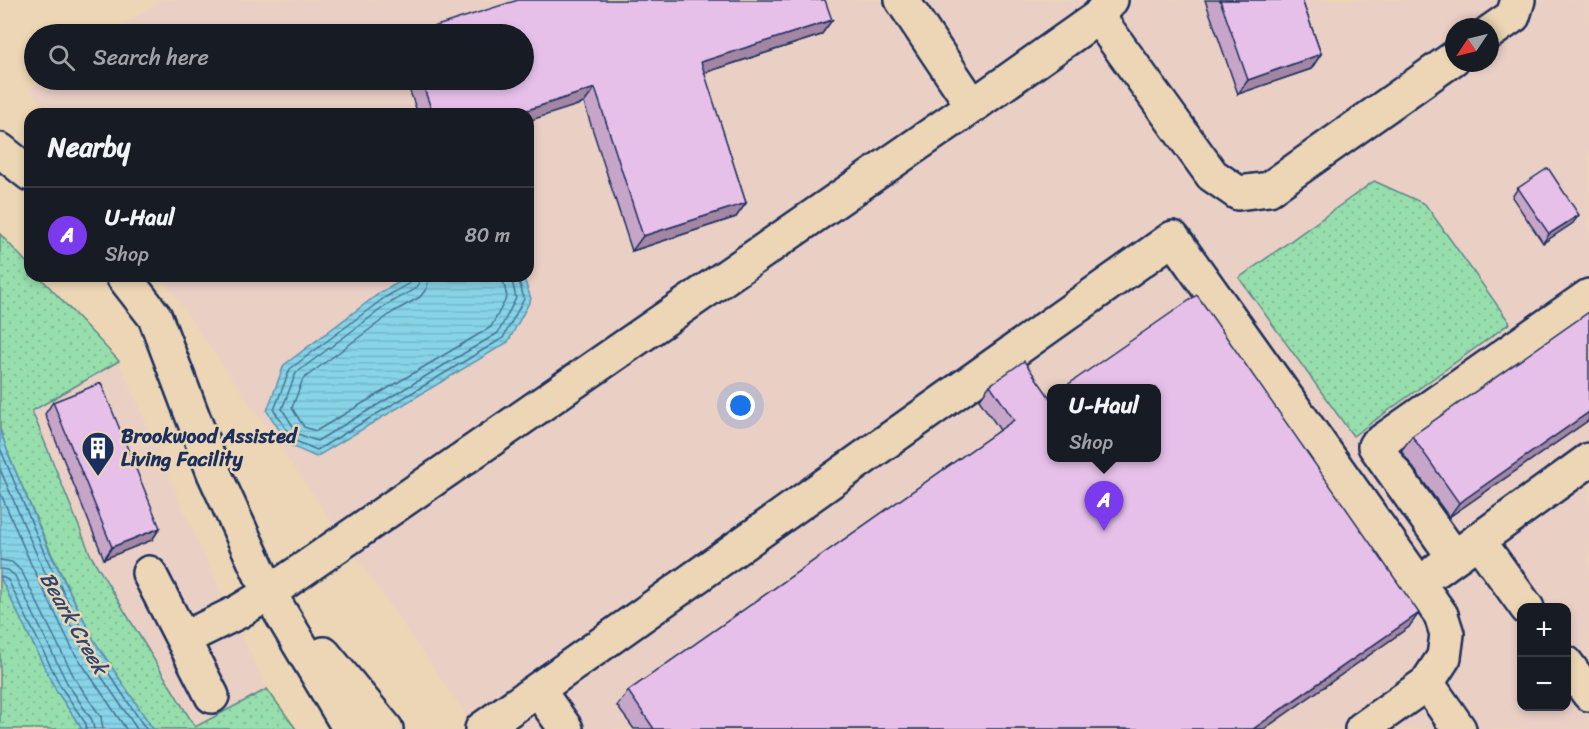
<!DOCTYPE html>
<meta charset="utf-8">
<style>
:root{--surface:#171b24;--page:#242831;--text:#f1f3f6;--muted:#9ea1a6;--line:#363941;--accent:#7c3aed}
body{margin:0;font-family:Sriracha,sans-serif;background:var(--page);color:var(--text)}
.controls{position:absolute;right:18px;bottom:18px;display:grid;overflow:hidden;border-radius:12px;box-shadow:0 3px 9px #0003}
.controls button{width:54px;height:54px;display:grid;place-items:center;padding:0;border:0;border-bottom:2px solid var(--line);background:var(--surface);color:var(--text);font:30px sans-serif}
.compass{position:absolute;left:1445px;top:18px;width:54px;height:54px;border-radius:50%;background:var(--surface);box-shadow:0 3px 9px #0003;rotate:235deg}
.you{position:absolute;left:741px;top:406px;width:21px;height:21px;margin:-15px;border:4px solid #fff;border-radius:50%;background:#1a73e8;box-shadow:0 0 0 9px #1a73e833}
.badge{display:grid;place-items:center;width:39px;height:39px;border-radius:50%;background:var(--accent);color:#fff;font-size:20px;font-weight:700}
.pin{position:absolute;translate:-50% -50px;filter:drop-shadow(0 2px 3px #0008)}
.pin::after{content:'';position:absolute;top:32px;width:21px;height:18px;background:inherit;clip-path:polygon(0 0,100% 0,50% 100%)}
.popup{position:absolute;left:1047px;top:384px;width:114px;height:78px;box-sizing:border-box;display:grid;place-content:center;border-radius:12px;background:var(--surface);filter:drop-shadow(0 2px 4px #0005);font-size:20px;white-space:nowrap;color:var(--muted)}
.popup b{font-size:22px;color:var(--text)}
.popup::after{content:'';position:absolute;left:50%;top:100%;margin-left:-12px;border:12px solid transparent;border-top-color:var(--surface)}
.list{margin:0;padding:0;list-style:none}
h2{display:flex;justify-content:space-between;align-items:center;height:78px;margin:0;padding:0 24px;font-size:26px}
h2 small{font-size:20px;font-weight:400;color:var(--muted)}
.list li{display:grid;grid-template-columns:39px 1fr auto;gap:18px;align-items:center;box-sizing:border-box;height:96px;padding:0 24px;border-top:2px solid var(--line)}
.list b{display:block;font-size:22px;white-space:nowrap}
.list p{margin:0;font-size:20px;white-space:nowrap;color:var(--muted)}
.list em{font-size:20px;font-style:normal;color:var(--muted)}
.icon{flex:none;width:33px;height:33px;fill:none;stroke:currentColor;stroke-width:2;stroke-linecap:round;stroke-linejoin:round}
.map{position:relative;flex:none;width:1589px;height:729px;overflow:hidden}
.search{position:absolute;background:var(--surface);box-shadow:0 3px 9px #0003;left:24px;top:24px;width:510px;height:66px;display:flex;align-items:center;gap:15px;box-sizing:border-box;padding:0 21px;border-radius:33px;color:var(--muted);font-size:22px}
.panel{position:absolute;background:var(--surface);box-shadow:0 3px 9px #0003;left:24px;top:108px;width:510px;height:174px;border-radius:18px}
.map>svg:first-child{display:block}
.built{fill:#eacfc5;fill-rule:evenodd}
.grass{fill:url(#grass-dots);stroke:#598686;stroke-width:1.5}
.water{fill:url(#water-rules);stroke:#5c92b0;stroke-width:1.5}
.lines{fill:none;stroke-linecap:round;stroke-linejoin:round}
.shore{stroke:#467194;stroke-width:1.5}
.minor-casing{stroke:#1b2f5e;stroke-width:38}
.minor{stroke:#ecd6b5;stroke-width:33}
.wall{fill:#c7a5c8;stroke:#1b2f5e;stroke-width:1.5}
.shaded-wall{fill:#a286a3;stroke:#1b2f5e;stroke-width:1.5}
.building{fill:#e7c0e9;stroke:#1b2f5e;stroke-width:1.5}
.labels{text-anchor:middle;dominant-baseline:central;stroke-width:5;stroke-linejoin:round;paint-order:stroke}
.poi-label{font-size:20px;font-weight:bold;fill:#1b2f5e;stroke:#ecd6b5;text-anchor:start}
.water-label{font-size:21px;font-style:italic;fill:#2b4872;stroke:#ecd6b5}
</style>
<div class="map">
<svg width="1589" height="729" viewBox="0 0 1589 729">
<defs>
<pattern id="grass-dots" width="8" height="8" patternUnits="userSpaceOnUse" patternTransform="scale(1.5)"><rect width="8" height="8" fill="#97dead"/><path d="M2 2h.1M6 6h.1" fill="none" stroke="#82bf97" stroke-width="1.8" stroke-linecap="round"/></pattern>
<pattern id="water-rules" width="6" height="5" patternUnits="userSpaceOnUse" patternTransform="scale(1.5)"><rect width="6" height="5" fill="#87d4e6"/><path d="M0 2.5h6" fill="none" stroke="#74b6c8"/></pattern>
</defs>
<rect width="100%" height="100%" fill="#ecd6b5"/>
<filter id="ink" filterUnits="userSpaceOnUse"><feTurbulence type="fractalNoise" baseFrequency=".0167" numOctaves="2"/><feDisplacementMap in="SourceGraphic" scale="12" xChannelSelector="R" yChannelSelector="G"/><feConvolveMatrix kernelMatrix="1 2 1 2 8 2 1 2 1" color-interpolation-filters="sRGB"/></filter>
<g filter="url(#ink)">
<path class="built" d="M 161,0 L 1589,0 L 1589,729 L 476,729 L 161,276 L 528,276 L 528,114 L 48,114 L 30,89 L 44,80 L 524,80 L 524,34 L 111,34 ZM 1454,27 L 1490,27 L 1490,63 L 1454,63 ZM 1052,388 L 1156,388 L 1156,458 L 1052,458 ZM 1522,608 L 1566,608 L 1566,706 L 1522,706 Z
M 119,361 L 195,536 L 267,689 L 195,727 L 91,556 L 32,411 Z"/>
<path class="grass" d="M 1374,181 L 1425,204 L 1510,323 L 1353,436 L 1239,278 Z
M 0,234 L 30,266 L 30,276 L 39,276 L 119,361 L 32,411 L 91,556 L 195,727 L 267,689 L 296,729 L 153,729 L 95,642 L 52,555 L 9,456 L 0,429 Z
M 0,577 L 56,690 L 82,729 L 0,729 Z"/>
<path class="water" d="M 411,276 L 523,276 L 531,299 L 508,342 L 316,457 L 289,445 L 267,411 L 284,365 L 381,292 Z
M 0,429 L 9,456 L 51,555 L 95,642 L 153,729 L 82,729 L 56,690 L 0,577 Z"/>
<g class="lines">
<path class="shore" d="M 413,276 L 410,283 L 384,298 L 290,369 L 274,410 L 293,440 L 317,450 L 503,338 L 524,299 L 518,276
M 420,276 L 419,284 L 415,289 L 388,304 L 296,373 L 282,409 L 298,434 L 317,441 L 498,333 L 516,298 L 511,276
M 429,276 L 427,288 L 420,297 L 393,312 L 303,379 L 292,408 L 304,427 L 316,431 L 491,327 L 507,297 L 502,276
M 0,448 L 46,557 L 89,644 L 146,729
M 0,469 L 39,560 L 82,648 L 137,729
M 0,492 L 31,564 L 74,652 L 126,729
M 0,560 L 12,562 L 22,572 L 75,679 L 101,717 L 103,729
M 0,569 L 8,570 L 15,576 L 67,683 L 92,720 L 94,729
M 0,576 L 8,580 L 61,687 L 86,724 L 86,729"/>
<defs>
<path id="minor" d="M 902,0 L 973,106
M 1098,17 L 1212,175 L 1238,193 L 1269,189 L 1454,58
M 1490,32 L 1513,16 L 1518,0
M 0,150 L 30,174
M 123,276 L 155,317 L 214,473 L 269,593 L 350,729
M 1478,540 L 1527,608
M 1454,557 L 1375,446 L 1589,296
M 1437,570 L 1589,460
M 149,573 L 212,696
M 183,639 L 238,612 L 269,593 L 964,112 L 1098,17 L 1111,0
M 324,654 L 386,729
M 1566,663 L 1589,694
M 538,690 L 566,729
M 482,729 L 1173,238 L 1441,615 L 1447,634 L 1444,657 L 1427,683 L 1459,729
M 1362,729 L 1427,683"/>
</defs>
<use href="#minor" class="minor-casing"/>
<use href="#minor" class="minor"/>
</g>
<path class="wall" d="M 1205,0 L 1302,0 L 1321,54 L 1311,69 L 1238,94 Z
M 832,20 L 821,35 L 704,73 L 746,203 L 736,217 L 632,251 L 584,103 L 528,114 L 418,114 L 406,80 L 524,80 Z
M 1518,188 L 1573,223 L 1543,243 L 1512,197 Z
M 990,385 L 1050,398 L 1409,627 L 1264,729 L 634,729 L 617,706 L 628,691 L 1000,430 L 979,400 Z
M 53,402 L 160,528 L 152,540 L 104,559 L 45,414 Z
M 1589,420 L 1449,517 L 1401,451 L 1412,436 Z"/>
<path class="shaded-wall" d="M 832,20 L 821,35 L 691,77 L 701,62 Z
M 1321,54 L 1311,69 L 1238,94 L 1248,80 Z
M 595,88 L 584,103 L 528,121 L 528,114 L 515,114 Z
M 746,203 L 736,217 L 632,251 L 643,236 Z
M 1579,215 L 1573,223 L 1543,243 L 1549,234 Z
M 1589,412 L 1589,420 L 1449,517 L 1459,503 Z
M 160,528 L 152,540 L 104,559 L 112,547 Z
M 1419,613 L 1409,627 L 1264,729 L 1253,729 Z"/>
<path class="building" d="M 518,0 L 825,0 L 832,20 L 701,62 L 746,203 L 643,236 L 595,88 L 515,114 L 433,114 L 421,80 L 524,80 L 524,34 L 417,34 L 424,30 Z
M 1220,0 L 1302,0 L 1321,54 L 1248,80 Z
M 1548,168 L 1579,215 L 1549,234 L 1518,188 Z
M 1197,295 L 1419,613 L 1253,729 L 654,729 L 628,691 L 1014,420 L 990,385 L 1024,361 L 1050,398 L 1052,397 L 1052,458 L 1156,458 L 1156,388 L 1063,388 Z
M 1589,312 L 1589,412 L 1459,503 L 1412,436 Z
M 101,383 L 160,528 L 112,547 L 53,402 Z"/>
</g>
<defs>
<symbol id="building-pin" viewBox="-11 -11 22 30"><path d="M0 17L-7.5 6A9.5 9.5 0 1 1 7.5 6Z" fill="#1b2f5e" stroke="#ecd6b5"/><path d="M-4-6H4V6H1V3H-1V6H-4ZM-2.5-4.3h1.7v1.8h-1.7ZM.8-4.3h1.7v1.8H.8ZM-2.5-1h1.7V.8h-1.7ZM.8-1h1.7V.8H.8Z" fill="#fff"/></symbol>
</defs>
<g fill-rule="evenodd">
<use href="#building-pin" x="79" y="429" width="38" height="52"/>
</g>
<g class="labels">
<g class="poi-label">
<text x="121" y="436">Brookwood Assisted<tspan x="121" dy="23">Living Facility</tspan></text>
</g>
<g class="water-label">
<text transform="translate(74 623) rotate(60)">Beark Creek</text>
</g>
</g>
</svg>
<div class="controls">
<button>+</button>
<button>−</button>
</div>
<svg class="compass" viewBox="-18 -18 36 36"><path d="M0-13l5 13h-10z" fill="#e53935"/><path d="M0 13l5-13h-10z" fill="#9ea1a6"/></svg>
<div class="you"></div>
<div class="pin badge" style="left:1104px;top:531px">A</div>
<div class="popup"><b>U-Haul</b>Shop</div>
<div class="search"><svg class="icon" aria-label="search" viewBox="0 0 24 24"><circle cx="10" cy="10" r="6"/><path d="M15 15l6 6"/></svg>Search here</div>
<section class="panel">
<h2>Nearby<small></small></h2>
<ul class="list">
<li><span class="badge">A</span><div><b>U-Haul</b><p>Shop</p></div><em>80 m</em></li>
</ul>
</section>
</div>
